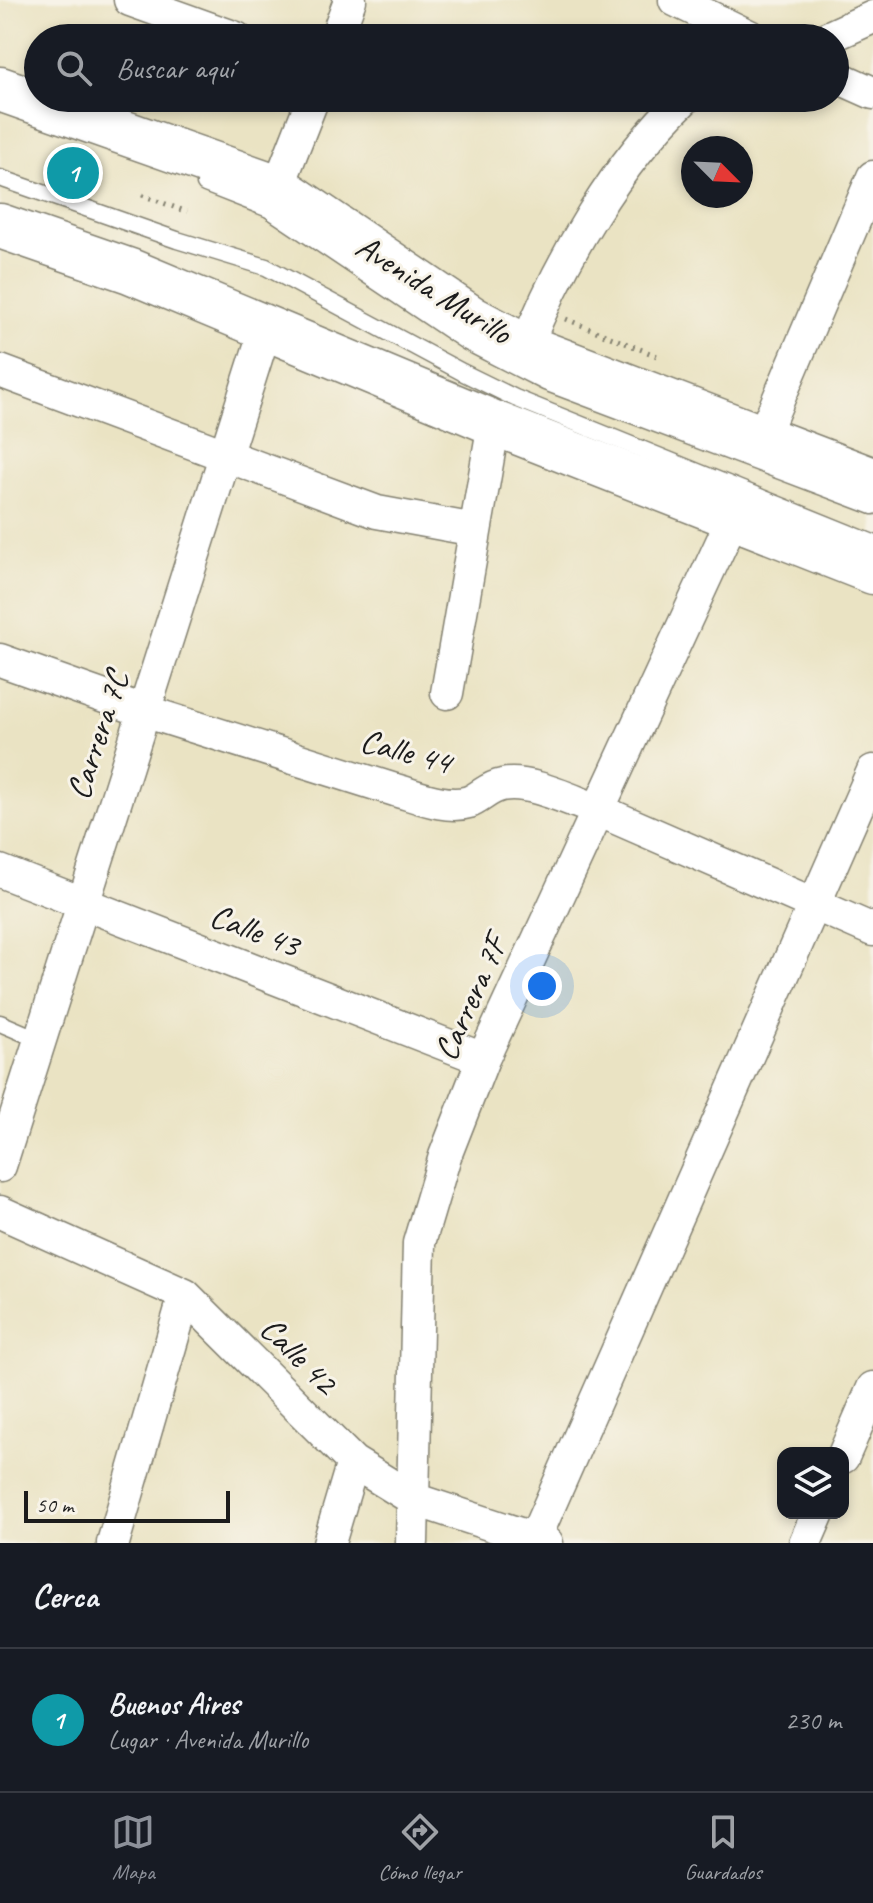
<!DOCTYPE html>
<html lang="es">
<meta charset="utf-8">
<style>
:root{--surface:#171b24;--page:#20242c;--text:#f1f3f6;--muted:#9ea1a6;--line:#363941;--accent:#8c9099}
body{margin:0;font-family:Caveat,sans-serif;background:var(--page);color:var(--text)}
.controls{position:absolute;right:24px;bottom:24px;display:grid;overflow:hidden;border-radius:16px;box-shadow:0 4px 12px #0003}
.controls button{width:72px;height:72px;display:grid;place-items:center;padding:0;border:0;border-bottom:2px solid var(--line);background:var(--surface);color:var(--text);font:40px sans-serif}
.compass{position:absolute;left:681px;top:136px;width:72px;height:72px;border-radius:50%;background:var(--surface);box-shadow:0 4px 12px #0003;rotate:114deg}
.scale{position:absolute;left:24px;bottom:20px;width:206px;box-sizing:border-box;padding-left:8px;border:4px solid #1c1c1c;border-top:0;font-size:22px;line-height:28px;white-space:nowrap;color:#1c1c1c;-webkit-text-stroke:6px #f7f3e8;paint-order:stroke}
.you{position:absolute;left:542px;top:986px;width:28px;height:28px;margin:-20px;border:6px solid #fff;border-radius:50%;background:#1a73e8;box-shadow:0 0 0 12px #1a73e833}
.badge{display:grid;place-items:center;width:52px;height:52px;border-radius:50%;background:var(--accent);color:#fff;font-size:26px;font-weight:700}
.pin{position:absolute;translate:-50% -50%;border:4px solid #fff;box-shadow:0 2px 8px #0006}
.list{margin:0;padding:0;list-style:none}
h2{display:flex;justify-content:space-between;align-items:center;height:104px;margin:0;padding:0 32px;font-size:34px}
h2 small{font-size:26px;font-weight:400;color:var(--muted)}
.list li{display:grid;grid-template-columns:52px 1fr auto;gap:24px;align-items:center;box-sizing:border-box;height:144px;padding:0 32px;border-top:2px solid var(--line)}
.list b{display:block;font-size:30px;white-space:nowrap}
.list p{margin:0;font-size:26px;white-space:nowrap;color:var(--muted)}
.list em{font-size:26px;font-style:normal;color:var(--muted)}
.icon{flex:none;width:44px;height:44px;fill:none;stroke:currentColor;stroke-width:2;stroke-linecap:round;stroke-linejoin:round}
.map{position:relative;flex:none;width:873px;height:1543px;overflow:hidden}
.search{position:absolute;background:var(--surface);box-shadow:0 4px 12px #0003;left:24px;right:24px;top:24px;height:88px;display:flex;align-items:center;gap:20px;box-sizing:border-box;padding:0 28px;border-radius:44px;color:var(--muted);font-size:30px}
.sheet{height:248px;background:var(--surface)}
nav{display:flex;justify-content:space-around;align-items:center;box-sizing:border-box;height:112px;border-top:2px solid var(--line);background:var(--surface);font-size:22px;color:var(--muted)}
nav a{display:grid;justify-items:center;gap:4px}
nav .on{color:var(--accent)}
.map>svg:first-child{display:block}
.lines{fill:none;stroke-linecap:round;stroke-linejoin:round}
.lane-casing{stroke:#838070;stroke-width:19}
.street-casing{stroke:#838070;stroke-width:35}
.primary-casing{stroke:#838070;stroke-width:47}
.path{stroke:#838070;stroke-width:5;stroke-dasharray:2 6;stroke-linecap:butt}
.lane{stroke:#fff;stroke-width:16}
.street{stroke:#fff;stroke-width:32}
.primary{stroke:#fff;stroke-width:44}
.labels{text-anchor:middle;dominant-baseline:central;stroke-width:6;stroke-linejoin:round;paint-order:stroke}
.street-label{font-size:34px;fill:#1c1c1c;stroke:#f7f3e8}
</style>
<div class="map">
<svg width="873" height="1543" viewBox="0 0 873 1543">
<rect width="100%" height="100%" fill="#f7f3e8"/>
<filter id="ink" filterUnits="userSpaceOnUse"><feTurbulence type="fractalNoise" baseFrequency=".0125" numOctaves="2"/><feDisplacementMap in="SourceGraphic" scale="16" xChannelSelector="R" yChannelSelector="G"/><feConvolveMatrix kernelMatrix="1 2 1 2 8 2 1 2 1" color-interpolation-filters="sRGB"/></filter>
<filter id="wash" filterUnits="userSpaceOnUse"><feTurbulence type="fractalNoise" baseFrequency=".006" numOctaves="4" result="noise"/><feDisplacementMap in="SourceGraphic" scale="32" xChannelSelector="R" yChannelSelector="G"/><feGaussianBlur stdDeviation="1.8" result="paint"/><feColorMatrix in="noise" values="0 0 0 0 0 0 0 0 0 0 0 0 0 0 0 0 0 1.4 0 .05"/><feComposite in="paint" operator="in"/></filter>
<g filter="url(#wash)">
<rect width="100%" height="100%" fill="#eae3c3"/>
</g>
<g filter="url(#ink)">
<g class="lines">
<defs>
<path id="lane" d="M 0,178 L 177,240 L 266,267 L 462,372 L 515,398 L 873,543
M 205,184 L 269,209 L 467,342 L 545,382 L 873,506
M 0,1023 L 40,1040"/>
<path id="street" d="M 130,0 L 236,38
M 675,0 L 753,38
M 336,38 L 350,0
M 827,38 L 873,17
M 835,76 L 873,93
M 278,187 L 313,98
M 526,347 C 560,260 617,163 685,98
M 0,371 L 377,512 L 475,530
M 762,438 L 873,177
M 0,660 L 144,711 L 395,790 C 417,796 446,809 469,802 C 480,798 489,787 502,785 C 529,779 572,801 598,810 L 873,930
M 447,693 L 494,423
M 0,871 L 483,1059
M 0,1166 L 266,327
M 0,1212 L 185,1295 L 353,1462 L 413,1499 L 547,1543
M 843,1457 L 873,1388
M 535,1538 L 873,771
M 113,1543 L 185,1295
M 329,1543 L 353,1462
M 412,1543 L 419,1243 L 445,1156 L 483,1059 L 733,518
M 805,1543 L 818,1513"/>
<path id="primary" d="M 0,89 L 278,187 L 473,319 L 526,347 L 873,480
M 0,226 L 130,271 L 494,423 L 873,572"/>
</defs>
<use href="#lane" class="lane-casing"/>
<use href="#street" class="street-casing"/>
<use href="#primary" class="primary-casing"/>
<path class="path" d="M 142,195 L 187,212
M 566,319 L 657,356"/>
<use href="#lane" class="lane"/>
<use href="#street" class="street"/>
<use href="#primary" class="primary"/>
</g>
</g>
<g class="labels">
<g class="street-label">
<text transform="translate(434 289) rotate(32)">Avenida Murillo</text>
<text transform="translate(97 735) rotate(-72)">Carrera 7C</text>
<text transform="translate(406 751) rotate(15)">Calle 44</text>
<text transform="translate(255 930) rotate(21)">Calle 43</text>
<text transform="translate(470 998) rotate(-66)">Carrera 7F</text>
<text transform="translate(299 1355) rotate(45)">Calle 42</text>
</g>
</g>
</svg>
<div class="controls">
<button><svg class="icon" aria-label="layers" viewBox="0 0 24 24"><path d="M12 4l9 5-9 5-9-5zM3 14l9 5 9-5"/></svg></button>
</div>
<svg class="compass" viewBox="-18 -18 36 36"><path d="M0-13l5 13h-10z" fill="#e53935"/><path d="M0 13l5-13h-10z" fill="#9ea1a6"/></svg>
<div class="scale">50 m</div>
<div class="you"></div>
<div class="pin badge" style="left:73px;top:173px;background:#0f9aa8">1</div>
<div class="search"><svg class="icon" aria-label="search" viewBox="0 0 24 24"><circle cx="10" cy="10" r="6"/><path d="M15 15l6 6"/></svg>Buscar aquí</div>
</div>
<section class="sheet">
<h2>Cerca<small></small></h2>
<ul class="list">
<li><span class="badge" style="background:#0f9aa8">1</span><div><b>Buenos Aires</b><p>Lugar · Avenida Murillo</p></div><em>230 m</em></li>
</ul>
</section>
<nav>
<a class="on"><svg class="icon" aria-label="map" viewBox="0 0 24 24"><path d="M3 6l6-2 6 2 6-2v14l-6 2-6-2-6 2zM9 4v14M15 6v14"/></svg>Mapa</a>
<a><svg class="icon" aria-label="directions" viewBox="0 0 24 24"><path d="M12 3l9 9-9 9-9-9zM9 14v-3h6M13 9l2 2-2 2"/></svg>Cómo llegar</a>
<a><svg class="icon" aria-label="saved" viewBox="0 0 24 24"><path d="M7 4h10v16l-5-4-5 4z"/></svg>Guardados</a>
</nav>
